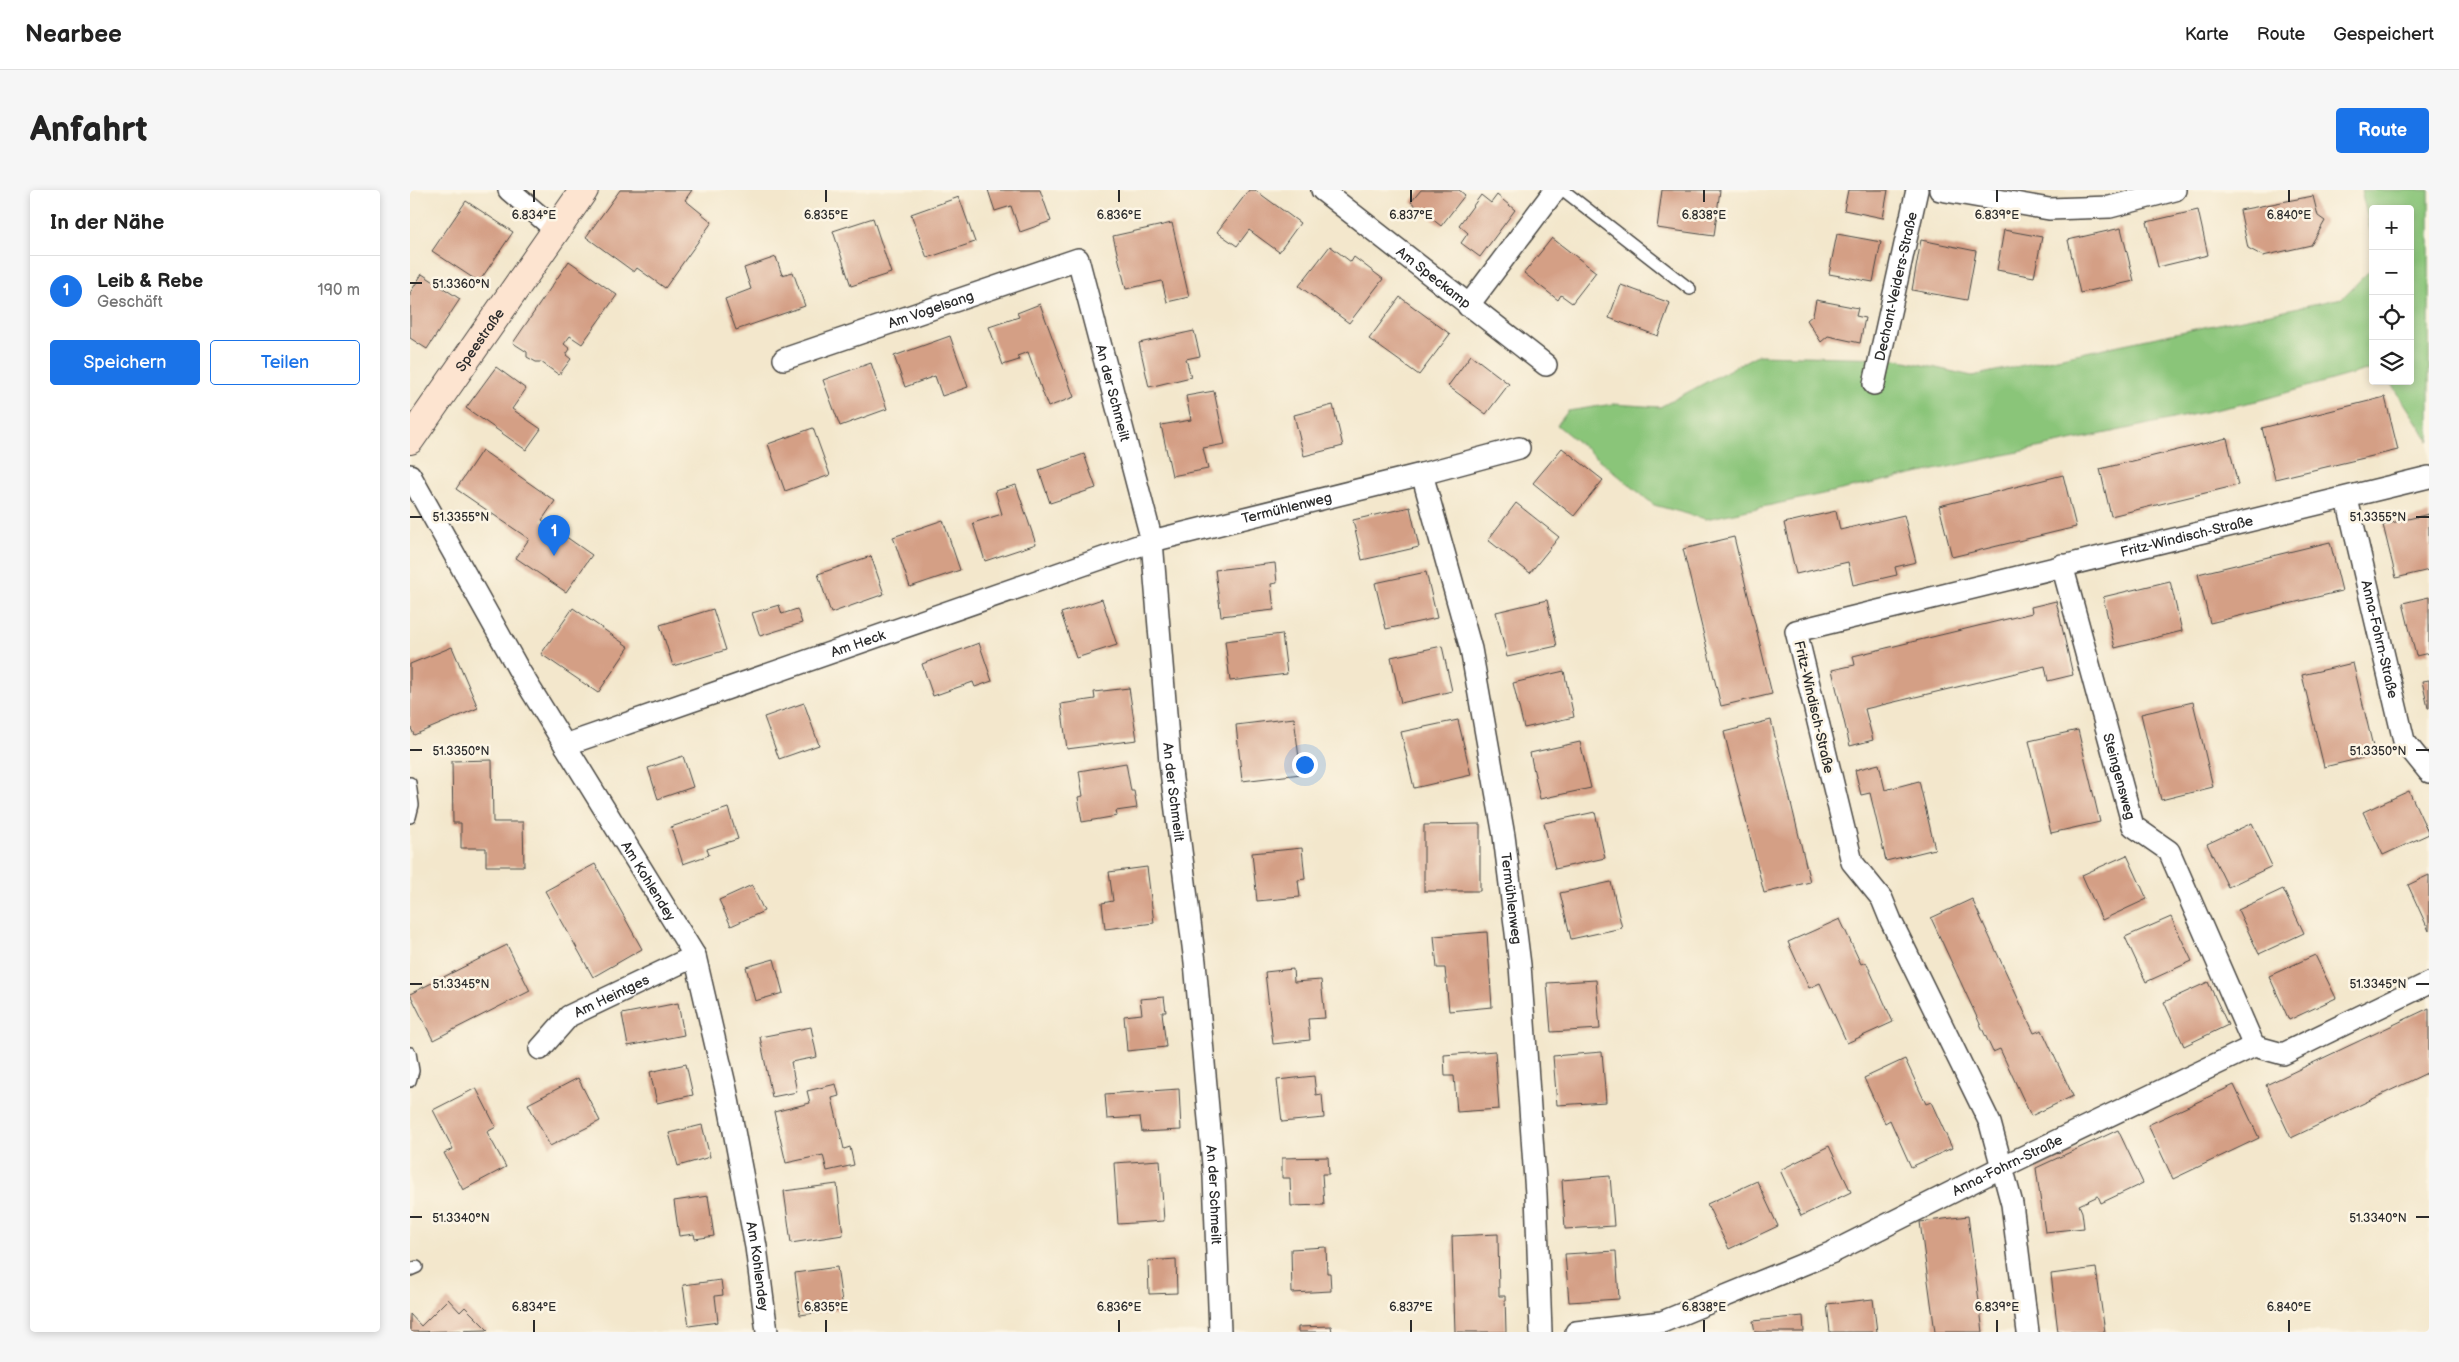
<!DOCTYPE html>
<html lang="de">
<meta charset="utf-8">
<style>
:root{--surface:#fff;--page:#f6f6f6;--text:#222;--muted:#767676;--line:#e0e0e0;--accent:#1a73e8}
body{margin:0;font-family:"Balsamiq Sans",sans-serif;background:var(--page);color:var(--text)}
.controls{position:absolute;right:15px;top:15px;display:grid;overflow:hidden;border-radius:5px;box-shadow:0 2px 8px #0003}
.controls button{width:45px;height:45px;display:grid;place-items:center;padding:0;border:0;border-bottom:1px solid var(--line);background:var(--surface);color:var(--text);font:25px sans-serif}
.you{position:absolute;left:894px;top:574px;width:18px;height:18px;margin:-12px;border:4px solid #fff;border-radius:50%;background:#1a73e8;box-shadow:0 0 0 8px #1a73e833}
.badge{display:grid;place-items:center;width:32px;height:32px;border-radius:50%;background:var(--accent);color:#fff;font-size:16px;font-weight:700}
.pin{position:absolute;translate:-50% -41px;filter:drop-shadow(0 1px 2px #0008)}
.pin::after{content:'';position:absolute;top:26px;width:18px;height:15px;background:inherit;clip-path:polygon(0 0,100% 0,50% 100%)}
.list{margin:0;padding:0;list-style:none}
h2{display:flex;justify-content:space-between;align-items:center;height:65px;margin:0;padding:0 20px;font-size:21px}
h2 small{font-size:16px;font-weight:400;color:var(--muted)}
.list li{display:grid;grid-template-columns:32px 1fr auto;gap:15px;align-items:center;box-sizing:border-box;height:70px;padding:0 20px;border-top:1px solid var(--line)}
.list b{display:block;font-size:19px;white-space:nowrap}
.list p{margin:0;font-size:16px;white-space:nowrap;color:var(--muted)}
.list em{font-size:16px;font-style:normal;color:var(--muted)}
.actions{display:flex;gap:10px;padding:15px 20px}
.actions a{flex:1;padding:11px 0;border:1px solid var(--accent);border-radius:5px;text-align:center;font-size:18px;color:var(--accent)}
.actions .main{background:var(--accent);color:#fff}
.icon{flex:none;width:28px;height:28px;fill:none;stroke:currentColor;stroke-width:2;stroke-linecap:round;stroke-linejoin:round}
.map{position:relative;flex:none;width:2019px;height:1142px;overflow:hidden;border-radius:5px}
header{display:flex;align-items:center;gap:30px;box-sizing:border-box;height:70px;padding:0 25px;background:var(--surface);border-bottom:1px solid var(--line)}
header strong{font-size:24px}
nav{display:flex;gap:28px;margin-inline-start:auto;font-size:18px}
.intro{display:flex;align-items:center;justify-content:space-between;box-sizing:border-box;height:120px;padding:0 30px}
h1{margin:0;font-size:35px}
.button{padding:12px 22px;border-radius:5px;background:var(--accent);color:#fff;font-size:18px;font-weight:700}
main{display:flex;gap:30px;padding:0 30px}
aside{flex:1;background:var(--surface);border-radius:5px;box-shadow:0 2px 8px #0003}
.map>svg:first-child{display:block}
.green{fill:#8ac579;stroke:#5a7852}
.building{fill:#d49f85}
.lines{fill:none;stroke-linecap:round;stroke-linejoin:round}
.lane-casing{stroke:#494743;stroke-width:14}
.street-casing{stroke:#494743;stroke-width:24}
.secondary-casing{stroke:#494743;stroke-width:30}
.lane{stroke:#fff;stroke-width:11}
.street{stroke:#fff;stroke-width:21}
.secondary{stroke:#fde4d0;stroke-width:28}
.ticks{fill:none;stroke:#2b2b2b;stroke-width:2}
.labels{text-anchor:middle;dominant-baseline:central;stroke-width:5;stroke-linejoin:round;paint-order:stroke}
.street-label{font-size:14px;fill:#2b2b2b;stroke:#fcf5e5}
.ticks-label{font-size:12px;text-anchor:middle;fill:#2b2b2b;stroke:#fcf5e5;stroke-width:5;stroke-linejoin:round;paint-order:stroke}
</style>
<header>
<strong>Nearbee</strong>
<nav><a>Karte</a><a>Route</a><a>Gespeichert</a></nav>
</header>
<div class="intro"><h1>Anfahrt</h1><a class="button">Route</a></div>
<main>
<aside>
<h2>In der Nähe<small></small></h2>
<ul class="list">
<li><span class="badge">1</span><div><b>Leib &amp; Rebe</b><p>Geschäft</p></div><em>190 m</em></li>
</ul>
<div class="actions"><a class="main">Speichern</a><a>Teilen</a></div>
</aside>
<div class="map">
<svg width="2019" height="1142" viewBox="0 0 2019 1142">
<rect width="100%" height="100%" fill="#fcf5e5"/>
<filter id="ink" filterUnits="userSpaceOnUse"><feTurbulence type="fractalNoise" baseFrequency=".02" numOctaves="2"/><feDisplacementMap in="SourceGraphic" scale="10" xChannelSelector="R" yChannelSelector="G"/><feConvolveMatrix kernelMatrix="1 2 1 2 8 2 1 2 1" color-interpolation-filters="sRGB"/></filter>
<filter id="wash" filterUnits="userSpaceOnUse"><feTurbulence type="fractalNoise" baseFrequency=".0096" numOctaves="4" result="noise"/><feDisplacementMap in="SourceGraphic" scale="20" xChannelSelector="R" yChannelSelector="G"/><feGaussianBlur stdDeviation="1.12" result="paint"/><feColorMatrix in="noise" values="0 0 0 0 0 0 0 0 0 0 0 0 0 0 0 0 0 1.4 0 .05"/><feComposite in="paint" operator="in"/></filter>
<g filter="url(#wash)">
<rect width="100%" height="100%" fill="#f3e7cc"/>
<path class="green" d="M 1951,0 L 2019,0 L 2019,251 L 1980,191 L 2000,191 L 2000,19 L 1963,19 L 1963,52 Z
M 1963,71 L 1963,182 L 1956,180 L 1851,210 L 1296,329 L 1244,315 L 1147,235 L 1158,221 L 1203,214 L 1250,217 L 1347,165 L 1482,168 L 1562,186 L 1932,108 L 1961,79 Z"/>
<g id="blocks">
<path class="building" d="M 210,0 L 282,0 L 275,10 L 302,32 L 255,98 L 227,78 L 224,82 L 176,47 Z
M 578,0 L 630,0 L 641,31 L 610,42 L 601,16 L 585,21 Z
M 839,0 L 845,0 L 890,33 L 869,62 L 839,40 L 827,56 L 807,42 Z
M 1011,0 L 1049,0 L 1055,5 L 1031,36 L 1001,12 Z
M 1252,0 L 1310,0 L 1304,46 L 1247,38 Z
M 1438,0 L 1478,0 L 1473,28 L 1434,20 Z
M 1071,5 L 1081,13 L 1087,5 L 1105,20 L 1070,67 L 1051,53 L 1058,43 L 1049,35 Z
M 1903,6 L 1908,26 L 1915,31 L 1901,55 L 1853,66 L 1838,58 L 1830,20 Z
M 549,7 L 565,52 L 517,68 L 501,24 Z
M 56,11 L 103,42 L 69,92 L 22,61 Z
M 1788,20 L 1798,65 L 1748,77 L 1737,32 Z
M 463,28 L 481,83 L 441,96 L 423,41 Z
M 762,33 L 779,107 L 757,112 L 752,91 L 716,99 L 703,46 Z
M 1711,38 L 1724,91 L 1670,103 L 1658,50 Z
M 1594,40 L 1632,47 L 1624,87 L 1587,80 Z
M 1427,44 L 1471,52 L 1463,92 L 1419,84 Z
M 1142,48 L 1186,82 L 1162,113 L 1151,105 L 1148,110 L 1114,83 Z
M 1511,50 L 1566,61 L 1557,110 L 1502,100 Z
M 920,56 L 941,72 L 944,67 L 973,89 L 939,133 L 889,96 Z
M 366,67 L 372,85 L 383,82 L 395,116 L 326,140 L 315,109 L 341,99 L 334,78 Z
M 159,71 L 207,105 L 172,154 L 160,146 L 154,154 L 160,159 L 156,165 L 161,169 L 149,185 L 131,172 L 126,172 L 117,167 L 117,162 L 103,153 Z
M 12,84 L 50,109 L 17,159 L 0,148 L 0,103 Z
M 1211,95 L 1260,113 L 1248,146 L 1199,128 Z
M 990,107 L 1040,144 L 1009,185 L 959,149 Z
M 1406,110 L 1448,118 L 1446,126 L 1455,128 L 1450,153 L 1418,146 L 1411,152 L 1397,130 L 1403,125 Z
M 630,114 L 664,207 L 638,217 L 618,162 L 607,166 L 609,170 L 593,175 L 579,137 L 609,127 L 607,123 Z
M 784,141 L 790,166 L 776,169 L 781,187 L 739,197 L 729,153 Z
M 540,146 L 558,197 L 532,206 L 525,186 L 495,197 L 484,166 Z
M 1061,165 L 1099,194 L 1076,224 L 1038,196 Z
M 461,173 L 477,219 L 430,236 L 413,190 Z
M 86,177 L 116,199 L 102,219 L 131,239 L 116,260 L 56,218 Z
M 804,201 L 815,254 L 793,258 L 798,279 L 762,286 L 751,235 L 781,230 L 776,206 Z
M 1975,207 L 1988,260 L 1865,289 L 1852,238 Z
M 923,215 L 933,256 L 894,266 L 884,225 Z
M 403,238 L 420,285 L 375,301 L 358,254 Z
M 1817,248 L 1828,295 L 1701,326 L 1690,279 Z
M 1152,258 L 1193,290 L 1164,326 L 1123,293 Z
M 72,260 L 145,311 L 132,330 L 182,365 L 156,402 L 106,368 L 119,349 L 46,299 Z
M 674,264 L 686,298 L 640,313 L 629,280 Z
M 1653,285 L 1666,337 L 1542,367 L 1529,316 Z
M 606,295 L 626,354 L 575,371 L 563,333 L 592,324 L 585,301 Z
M 1106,313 L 1149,347 L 1120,383 L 1078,350 Z
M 1000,317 L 1009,357 L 952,370 L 943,330 Z
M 1426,321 L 1430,340 L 1494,325 L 1506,372 L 1485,377 L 1487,385 L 1443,395 L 1438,372 L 1386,384 L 1374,333 Z
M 2019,324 L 2019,380 L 1986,388 L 1973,335 Z
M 533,330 L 550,380 L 500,397 L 483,347 Z
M 1324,347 L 1362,504 L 1311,516 L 1273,359 Z
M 1920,352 L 1932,401 L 1800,433 L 1788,384 Z
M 461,366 L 474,404 L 421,423 L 408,384 Z
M 865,373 L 867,393 L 861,394 L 864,420 L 811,426 L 805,380 Z
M 1016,382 L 1027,428 L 976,439 L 965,393 Z
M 1760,391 L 1772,441 L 1705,458 L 1693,407 Z
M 2019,407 L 2019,463 L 2006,466 L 1993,413 Z
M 692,409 L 707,455 L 666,468 L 651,423 Z
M 1137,410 L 1147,456 L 1097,467 L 1086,422 Z
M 1646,411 L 1663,485 L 1638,491 L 1635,476 L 1455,519 L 1463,550 L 1440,556 L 1422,480 L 1445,475 L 1443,466 L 1622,423 L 1621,417 Z
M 369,415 L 372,424 L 387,419 L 392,433 L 350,446 L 342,423 Z
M 163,418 L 219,457 L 188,503 L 131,464 Z
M 303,419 L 316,460 L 263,476 L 250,435 Z
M 872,444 L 877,484 L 820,491 L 815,451 Z
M 569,453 L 582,491 L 565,497 L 563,492 L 523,506 L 512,474 Z
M 1032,456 L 1042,501 L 991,513 L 981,467 Z
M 42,457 L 68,518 L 4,545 L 0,536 L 0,474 Z
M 1943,473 L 1965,565 L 1914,577 L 1892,485 Z
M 1154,481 L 1164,527 L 1114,538 L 1103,493 Z
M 2019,490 L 2019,518 L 2018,518 L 2012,491 Z
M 719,498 L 727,550 L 657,559 L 651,514 L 685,509 L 684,502 Z
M 1783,512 L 1803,597 L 1751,610 L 1731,524 Z
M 394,513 L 409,555 L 369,569 L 354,527 Z
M 884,528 L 891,584 L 832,591 L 826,535 Z
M 1048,530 L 1061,585 L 1004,598 L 991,542 Z
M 1361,530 L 1400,692 L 1354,703 L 1314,542 Z
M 1668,540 L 1690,632 L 1641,643 L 1619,551 Z
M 1170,552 L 1181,598 L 1130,609 L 1120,563 Z
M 273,566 L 283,597 L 248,609 L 238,578 Z
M 82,570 L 83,632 L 113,632 L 114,676 L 76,676 L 76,658 L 51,658 L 51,633 L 43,633 L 42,571 Z
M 716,573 L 721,601 L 724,601 L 727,618 L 706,621 L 707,626 L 672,632 L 668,607 L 673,606 L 669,581 Z
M 1469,574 L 1475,600 L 1509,591 L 1525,659 L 1476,671 L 1460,603 L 1451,605 L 1445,580 Z
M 1999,601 L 2019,644 L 1973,665 L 1953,622 Z
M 318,618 L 328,649 L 297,659 L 299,665 L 273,674 L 261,637 Z
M 1185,622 L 1195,668 L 1145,679 L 1134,633 Z
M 1842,633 L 1862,676 L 1818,697 L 1797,654 Z
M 1070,634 L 1070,701 L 1014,701 L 1014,635 Z
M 892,658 L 895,689 L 888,690 L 890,707 L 847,711 L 842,663 Z
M 1717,665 L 1737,709 L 1692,730 L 1672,685 Z
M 185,674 L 232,759 L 183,787 L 135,701 Z
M 737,677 L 744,733 L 695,739 L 692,713 L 703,711 L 699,682 Z
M 2019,685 L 2019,741 L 1998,695 Z
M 1201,692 L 1212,738 L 1161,749 L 1150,703 Z
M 342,695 L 354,721 L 321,736 L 309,710 Z
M 1873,699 L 1894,743 L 1849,764 L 1828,720 Z
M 1562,709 L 1624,843 L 1632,840 L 1663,906 L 1621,926 L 1590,859 L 1583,862 L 1521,728 Z
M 1761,727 L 1782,771 L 1736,792 L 1715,747 Z
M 1430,729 L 1451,774 L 1456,772 L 1483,832 L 1437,853 L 1410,793 L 1399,798 L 1378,752 Z
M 1077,742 L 1082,817 L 1039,821 L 1035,778 L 1027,778 L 1024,746 Z
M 97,755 L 120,801 L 23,850 L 0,804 Z
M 1905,765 L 1926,808 L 1879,830 L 1859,786 Z
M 364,769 L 373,803 L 345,811 L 336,777 Z
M 883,779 L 884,792 L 911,790 L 915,828 L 898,829 L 900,850 L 863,854 L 855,782 Z
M 1186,790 L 1190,839 L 1141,842 L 1137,793 Z
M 1798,792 L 1818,835 L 1774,856 L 1754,812 Z
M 754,807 L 756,822 L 752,822 L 756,857 L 717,861 L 714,826 L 732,824 L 730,809 Z
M 268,813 L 274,845 L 218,856 L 212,824 Z
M 2019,818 L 2019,882 L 1881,948 L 1856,895 Z
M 401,837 L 407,867 L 381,872 L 387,902 L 362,907 L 350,847 Z
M 1085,861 L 1089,919 L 1047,922 L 1044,886 L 1035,886 L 1034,865 Z
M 1192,862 L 1196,912 L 1147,915 L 1143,866 Z
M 1495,869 L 1516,914 L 1521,912 L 1542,958 L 1501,977 L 1480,930 L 1475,933 L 1454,888 Z
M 276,874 L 283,905 L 247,913 L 240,882 Z
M 904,886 L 906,905 L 912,904 L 914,928 L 872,932 L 867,890 Z
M 168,888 L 190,931 L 140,956 L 118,914 Z
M 426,894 L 429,906 L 422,908 L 434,959 L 440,957 L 444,975 L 417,981 L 413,965 L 376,973 L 364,922 L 400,913 L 397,901 Z
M 1824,895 L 1849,948 L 1763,989 L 1738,935 Z
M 66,898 L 86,937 L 77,942 L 96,977 L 53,1000 L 34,963 L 43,959 L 23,920 Z
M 769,899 L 771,940 L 732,942 L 730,927 L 697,929 L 695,904 Z
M 292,935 L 300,967 L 268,976 L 259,943 Z
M 1708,940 L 1733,993 L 1691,1013 L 1688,1006 L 1669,1015 L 1672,1022 L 1674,1038 L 1635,1042 L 1626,978 Z
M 1419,956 L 1441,1002 L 1391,1026 L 1370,980 Z
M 918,967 L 919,984 L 912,984 L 914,1015 L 881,1016 L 880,988 L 872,988 L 872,968 Z
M 750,970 L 754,1031 L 708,1034 L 704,973 Z
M 1200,986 L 1204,1036 L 1155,1039 L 1152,990 Z
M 1347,991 L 1368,1036 L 1319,1059 L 1297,1014 Z
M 427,994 L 433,1045 L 381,1053 L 374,1001 Z
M 298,1006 L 304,1046 L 285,1049 L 284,1044 L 269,1046 L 264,1011 Z
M 1558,1026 L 1573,1142 L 1525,1142 L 1510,1032 Z
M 1088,1044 L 1089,1106 L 1095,1106 L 1096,1142 L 1045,1142 L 1042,1046 Z
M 916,1057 L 917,1083 L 920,1083 L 921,1101 L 882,1103 L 881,1059 Z
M 1206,1061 L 1209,1109 L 1159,1112 L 1155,1064 Z
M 766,1069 L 767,1103 L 739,1104 L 738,1071 Z
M 427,1077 L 433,1119 L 390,1125 L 385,1083 Z
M 1686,1078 L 1695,1142 L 1648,1142 L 1641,1084 Z
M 311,1090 L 313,1105 L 305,1106 L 308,1132 L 279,1136 L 273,1095 Z
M 38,1109 L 50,1122 L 55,1117 L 78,1140 L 0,1142 L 0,1124 L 11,1136 Z
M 1463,1109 L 1467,1142 L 1420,1142 L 1417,1114 Z
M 1393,1126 L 1394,1142 L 1345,1142 L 1343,1131 Z
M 921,1136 L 922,1142 L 888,1142 L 888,1137 Z"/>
</g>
</g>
<g filter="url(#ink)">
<use href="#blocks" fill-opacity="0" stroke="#494743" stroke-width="1"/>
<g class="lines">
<defs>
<path id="lane" d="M 1153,0 L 1280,99
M 0,593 L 3,615 L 0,627
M 0,863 L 3,881 L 0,891
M 0,1080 L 7,1077"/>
<g id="street">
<path d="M 99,0 L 146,40"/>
<path id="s1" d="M 912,0 L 1136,175"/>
<path d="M 1530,0 L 1639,19 L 1700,17 L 1765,0"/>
<path d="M 1058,116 L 1145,0"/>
<path id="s2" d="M 374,169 L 668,69 L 742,351 L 760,573 L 785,772 L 804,986 L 810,1142"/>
<path id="s3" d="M 1464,194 L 1507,0"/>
<path id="s4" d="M 1109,258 L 1012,284 L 1061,459 L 1094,646 L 1110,775 L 1126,1004 L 1131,1142"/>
<path id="s5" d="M 0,285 L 110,482 L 285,766 L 316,899 L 346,1057 L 357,1142"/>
<path id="s6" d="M 1937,309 L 1994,551 L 2019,582"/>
<path id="s7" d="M 1652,375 L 1723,636 L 1759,661 L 1844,856"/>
<path id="s8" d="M 155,555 L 742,351 L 1012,284"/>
<path id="s9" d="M 130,859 L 159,826 L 285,766"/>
<path id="s10" d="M 1166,1142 L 1252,1132 L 1423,1062 L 1592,977 L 1844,856 L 1873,864 L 2019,793"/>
<path id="s11" d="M 1618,1142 L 1602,1014 L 1580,933 L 1481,731 L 1472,709 L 1442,672 L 1386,441 L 2019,287"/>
</g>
<g id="secondary">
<path id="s12" d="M 0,250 L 174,0"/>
</g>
</defs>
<use href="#lane" class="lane-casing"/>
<use href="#street" class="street-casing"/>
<use href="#secondary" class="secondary-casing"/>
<use href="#lane" class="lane"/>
<use href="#street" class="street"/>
<use href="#secondary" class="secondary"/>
</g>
</g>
<path class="ticks" d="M 124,0 L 124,12M 416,0 L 416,12M 709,0 L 709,12M 1001,0 L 1001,12M 1294,0 L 1294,12M 1587,0 L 1587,12M 1879,0 L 1879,12M 0,93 L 12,93M 0,327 L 12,327M 2006,327 L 2019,327M 0,560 L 12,560M 2006,560 L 2019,560M 0,794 L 12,794M 2006,794 L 2019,794M 0,1027 L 12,1027M 2006,1027 L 2019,1027M 124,1130 L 124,1142M 416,1130 L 416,1142M 709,1130 L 709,1142M 1001,1130 L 1001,1142M 1294,1130 L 1294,1142M 1587,1130 L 1587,1142M 1879,1130 L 1879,1142"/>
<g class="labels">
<g class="street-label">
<text stroke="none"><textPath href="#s1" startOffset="142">Am Speckamp</textPath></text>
<text stroke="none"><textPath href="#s3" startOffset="100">Dechant-Veiders-Straße</textPath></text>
<text stroke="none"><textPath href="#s2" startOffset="155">Am Vogelsang</textPath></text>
<text stroke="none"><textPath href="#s12" startOffset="122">Speestraße</textPath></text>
<text stroke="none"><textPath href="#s2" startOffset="449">An der Schmeilt</textPath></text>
<text stroke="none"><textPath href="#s8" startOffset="760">Termühlenweg</textPath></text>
<text stroke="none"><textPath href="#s11" startOffset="1149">Fritz-Windisch-Straße</textPath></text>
<text stroke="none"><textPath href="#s6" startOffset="144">Anna-Fohrn-Straße</textPath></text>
<text stroke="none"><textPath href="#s8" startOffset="310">Am Heck</textPath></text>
<text transform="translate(1404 517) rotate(77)">Fritz-Windisch-Straße</text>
<text stroke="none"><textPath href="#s7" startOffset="219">Steingensweg</textPath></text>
<text stroke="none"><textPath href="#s2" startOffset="854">An der Schmeilt</textPath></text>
<text stroke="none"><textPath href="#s5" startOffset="471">Am Kohlendey</textPath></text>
<text stroke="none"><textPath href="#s4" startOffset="535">Termühlenweg</textPath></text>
<text stroke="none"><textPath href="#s9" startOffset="91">Am Heintges</textPath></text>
<text stroke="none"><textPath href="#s10" startOffset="466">Anna-Fohrn-Straße</textPath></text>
<text stroke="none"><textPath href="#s2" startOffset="1259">An der Schmeilt</textPath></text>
<text stroke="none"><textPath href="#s5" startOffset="876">Am Kohlendey</textPath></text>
</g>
</g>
<g class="ticks-label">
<text x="124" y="29">6.834°E</text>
<text x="416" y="29">6.835°E</text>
<text x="709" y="29">6.836°E</text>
<text x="1001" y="29">6.837°E</text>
<text x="1294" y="29">6.838°E</text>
<text x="1587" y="29">6.839°E</text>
<text x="1879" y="29">6.840°E</text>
<text x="51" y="98">51.3360°N</text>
<text x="51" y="331">51.3355°N</text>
<text x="1968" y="331">51.3355°N</text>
<text x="51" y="565">51.3350°N</text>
<text x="1968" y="565">51.3350°N</text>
<text x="51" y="798">51.3345°N</text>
<text x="1968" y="798">51.3345°N</text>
<text x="51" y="1032">51.3340°N</text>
<text x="1968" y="1032">51.3340°N</text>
<text x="124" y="1121">6.834°E</text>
<text x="416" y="1121">6.835°E</text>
<text x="709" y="1121">6.836°E</text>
<text x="1001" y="1121">6.837°E</text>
<text x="1294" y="1121">6.838°E</text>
<text x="1587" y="1121">6.839°E</text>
<text x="1879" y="1121">6.840°E</text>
</g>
</svg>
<div class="controls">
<button>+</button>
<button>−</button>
<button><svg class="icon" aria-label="locate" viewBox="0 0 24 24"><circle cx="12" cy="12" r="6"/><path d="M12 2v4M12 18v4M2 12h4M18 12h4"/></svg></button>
<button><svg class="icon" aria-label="layers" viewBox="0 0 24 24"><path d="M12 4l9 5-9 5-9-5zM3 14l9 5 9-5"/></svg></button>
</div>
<div class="you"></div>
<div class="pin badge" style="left:144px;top:366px">1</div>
</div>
</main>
